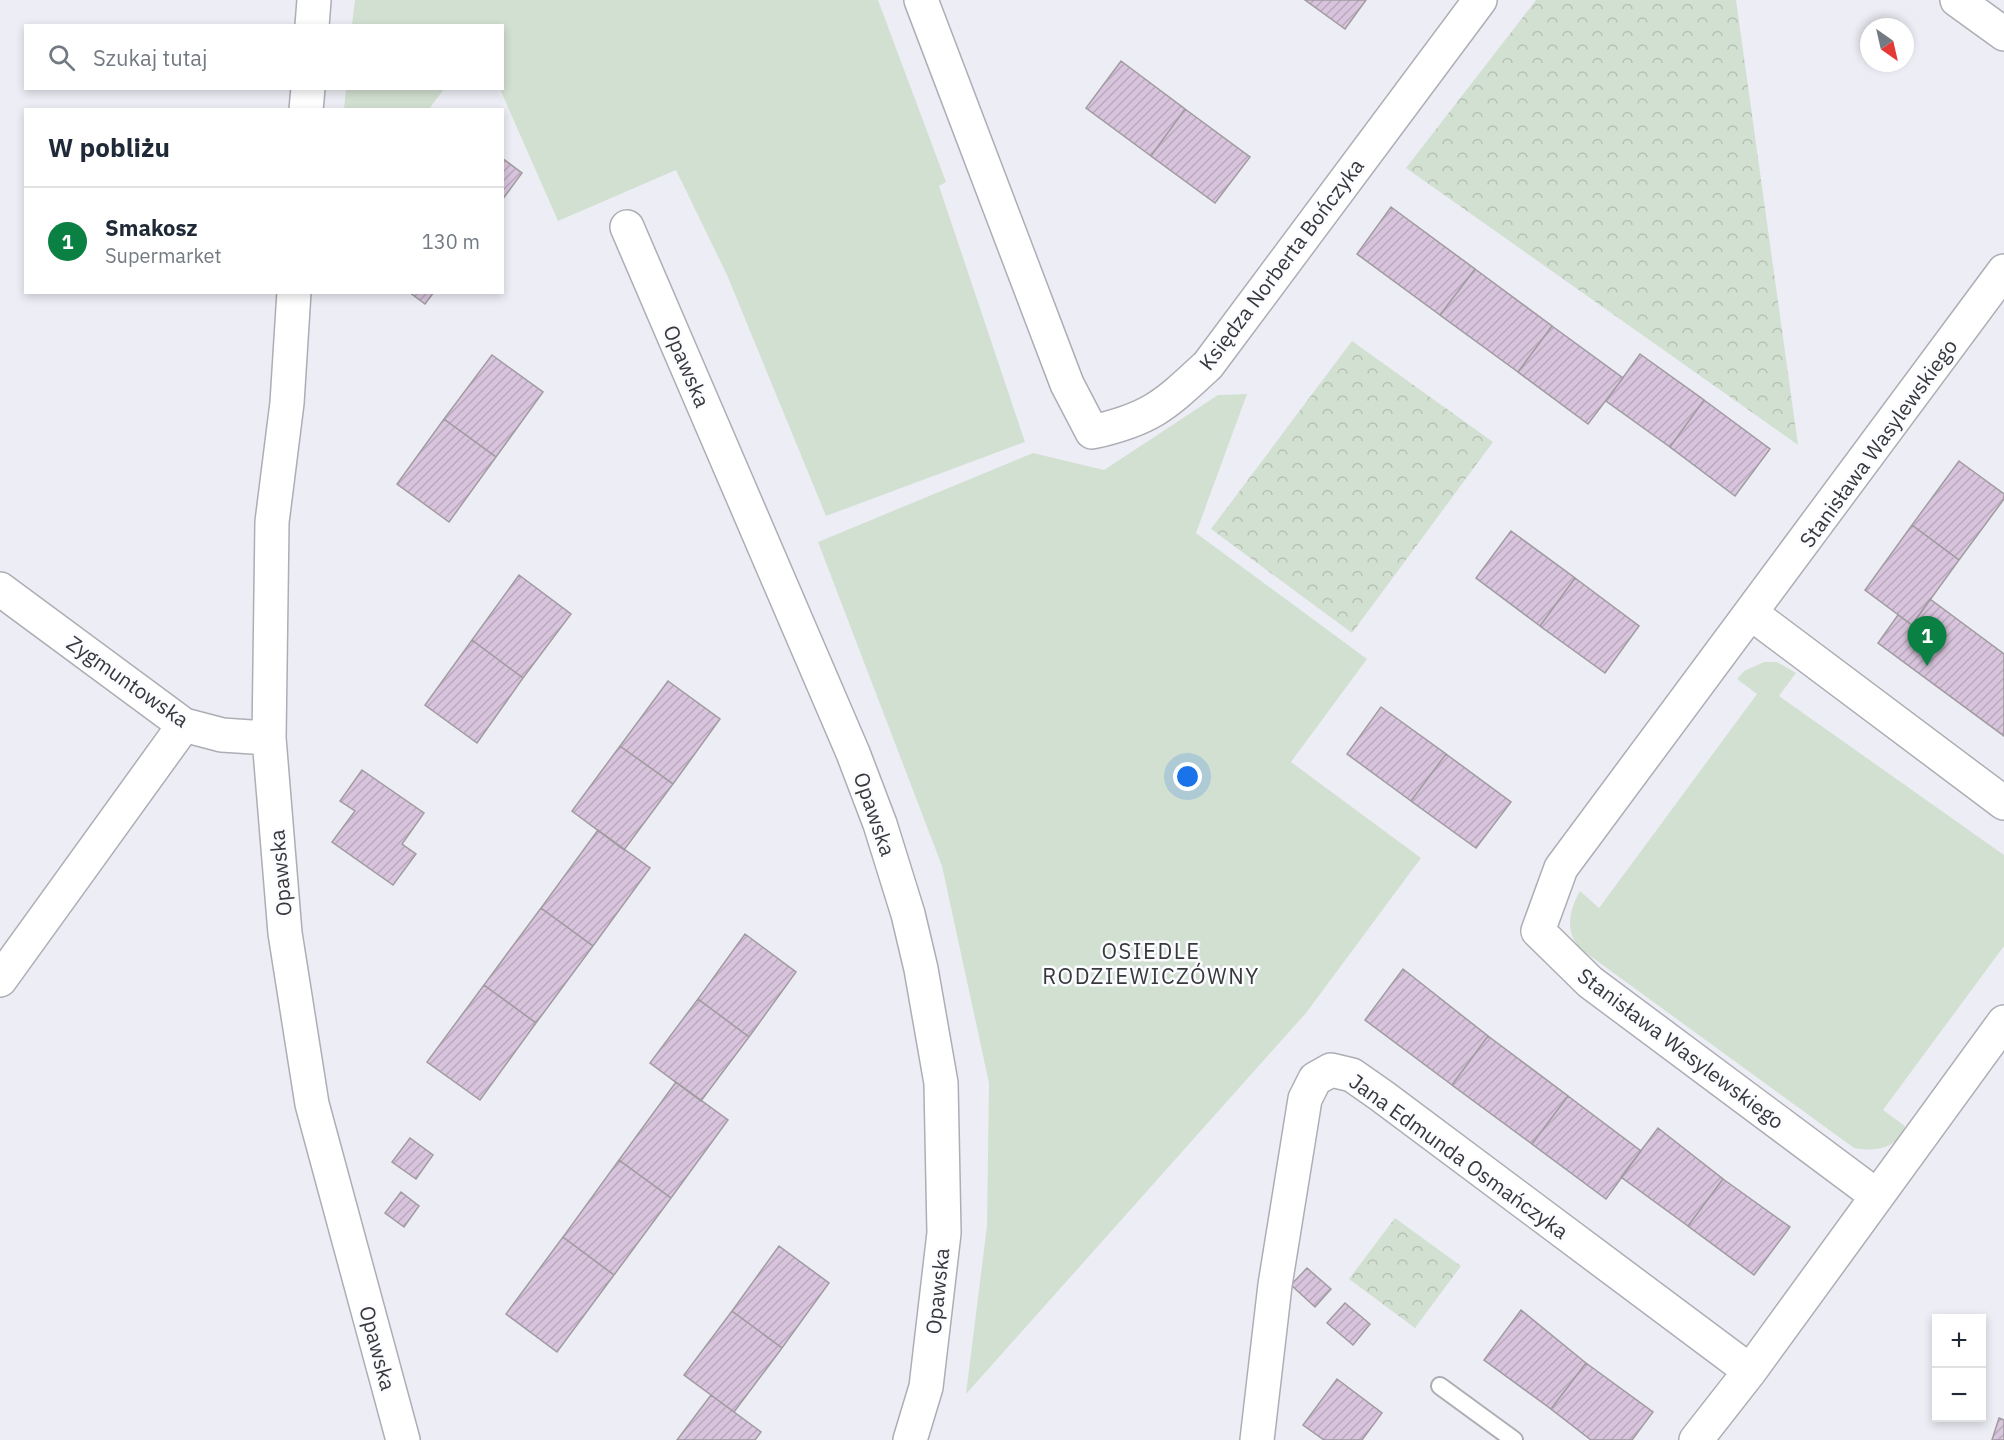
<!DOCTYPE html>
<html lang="pl">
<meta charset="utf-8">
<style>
:root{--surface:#fff;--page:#f2f2f3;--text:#1f2937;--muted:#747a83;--line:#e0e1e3;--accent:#0b8043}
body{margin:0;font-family:"IBM Plex Sans",sans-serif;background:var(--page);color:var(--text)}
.controls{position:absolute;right:18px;bottom:18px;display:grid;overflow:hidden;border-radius:0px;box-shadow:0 3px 9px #0003}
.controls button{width:54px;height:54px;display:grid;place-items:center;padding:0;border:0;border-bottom:2px solid var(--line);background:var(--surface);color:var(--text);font:30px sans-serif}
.compass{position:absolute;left:1860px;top:18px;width:54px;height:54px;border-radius:50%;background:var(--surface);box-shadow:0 3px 9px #0003;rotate:146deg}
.you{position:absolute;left:1188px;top:777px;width:21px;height:21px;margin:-15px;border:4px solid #fff;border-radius:50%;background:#1a73e8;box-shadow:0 0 0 9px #1a73e833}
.badge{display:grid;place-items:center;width:39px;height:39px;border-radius:50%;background:var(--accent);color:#fff;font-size:20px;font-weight:700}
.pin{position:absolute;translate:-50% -50px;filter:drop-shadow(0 2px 3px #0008)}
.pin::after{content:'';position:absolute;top:32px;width:21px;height:18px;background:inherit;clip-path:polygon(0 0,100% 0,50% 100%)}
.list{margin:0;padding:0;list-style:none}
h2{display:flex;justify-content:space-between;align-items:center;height:78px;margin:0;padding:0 24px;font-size:26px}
h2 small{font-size:20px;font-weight:400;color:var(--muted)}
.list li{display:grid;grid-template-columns:39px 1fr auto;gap:18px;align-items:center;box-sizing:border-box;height:108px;padding:0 24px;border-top:2px solid var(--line)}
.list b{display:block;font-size:22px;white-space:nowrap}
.list p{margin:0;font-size:20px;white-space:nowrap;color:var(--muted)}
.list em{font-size:20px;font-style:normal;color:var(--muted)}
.icon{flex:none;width:33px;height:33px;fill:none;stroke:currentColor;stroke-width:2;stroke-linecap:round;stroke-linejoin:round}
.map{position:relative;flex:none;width:2004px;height:1440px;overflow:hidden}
.search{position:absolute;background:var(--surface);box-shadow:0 3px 9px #0003;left:24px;top:24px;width:480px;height:66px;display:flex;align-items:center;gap:15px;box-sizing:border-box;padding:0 21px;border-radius:0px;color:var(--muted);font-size:22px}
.panel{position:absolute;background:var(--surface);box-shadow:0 3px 9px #0003;left:24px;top:108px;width:480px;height:186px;border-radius:0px}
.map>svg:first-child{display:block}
.grass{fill:#d2e0d1}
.forest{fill:url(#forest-crowns)}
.building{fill:url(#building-hatch);stroke:#a09ba0;stroke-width:1.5}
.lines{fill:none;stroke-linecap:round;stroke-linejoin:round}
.lane-casing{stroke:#adaeb5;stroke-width:20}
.street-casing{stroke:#adaeb5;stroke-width:36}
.lane{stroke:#fff;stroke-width:16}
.street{stroke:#fff;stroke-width:33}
.labels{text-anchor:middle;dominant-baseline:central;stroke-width:5;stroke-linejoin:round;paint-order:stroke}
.street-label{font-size:21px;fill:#38383b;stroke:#fbfcff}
.neighbourhood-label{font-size:22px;letter-spacing:1.5px;fill:#38383b;stroke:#fbfcff}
</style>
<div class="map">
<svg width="2004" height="1440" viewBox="0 0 2004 1440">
<defs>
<pattern id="forest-crowns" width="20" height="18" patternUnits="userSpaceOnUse" patternTransform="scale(1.5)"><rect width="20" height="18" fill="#d2e0d1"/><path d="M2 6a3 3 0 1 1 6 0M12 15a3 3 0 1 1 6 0" fill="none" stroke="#b5c1b4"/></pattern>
<pattern id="building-hatch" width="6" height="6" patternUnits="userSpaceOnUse" patternTransform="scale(1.5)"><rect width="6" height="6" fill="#d8c4dc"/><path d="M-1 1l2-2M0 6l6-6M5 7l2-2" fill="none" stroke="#baa9be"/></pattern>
</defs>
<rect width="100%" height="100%" fill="#edeef5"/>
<path class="grass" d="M 355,0 L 878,0 L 946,182 L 939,186 L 1025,442 L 826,516 L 727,275 L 676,170 L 558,221 L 500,89 L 502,26 L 352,25 Z
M 346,89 L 346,88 L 444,89 L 429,109 L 344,109 Z
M 1247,394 L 1196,533 L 1367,659 L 1291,762 L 1421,858 L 1306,1013 L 966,1394 L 987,1226 L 989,1083 L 942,866 L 818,542 L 1033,453 L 1104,470 L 1218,395 Z
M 1764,662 L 1777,662 L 1796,673 L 1779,696 L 2004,855 L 2004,946 L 1883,1110 L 1905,1126 C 1899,1149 1874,1152 1854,1148 L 1582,950 C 1564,934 1569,910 1580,891 L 1599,908 L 1757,694 L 1737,679 L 1744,671 Z"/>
<path class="forest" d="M 1536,0 L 1736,0 L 1798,445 L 1406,168 Z
M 1352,341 L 1493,442 L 1352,633 L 1211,529 Z
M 1395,1218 L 1461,1266 L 1415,1328 L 1349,1279 Z"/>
<path class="building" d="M 1305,0 L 1366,0 L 1345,29 Z
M 1121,61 L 1185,109 L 1151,156 L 1086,108 Z
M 1185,109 L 1250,157 L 1215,203 L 1151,156 Z
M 502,158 L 522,173 L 502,200 Z
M 1391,207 L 1475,269 L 1440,315 L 1357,254 Z
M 1475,269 L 1552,326 L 1518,372 L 1440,315 Z
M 409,292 L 434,292 L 425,304 Z
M 1552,326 L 1623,378 L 1588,424 L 1518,372 Z
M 1640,354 L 1704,400 L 1670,447 L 1606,401 Z
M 492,355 L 543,392 L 496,457 L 444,419 Z
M 1704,400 L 1770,449 L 1735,496 L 1670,447 Z
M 444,419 L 496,457 L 449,522 L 397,484 Z
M 1959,461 L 2004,494 L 2004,499 L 1959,560 L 1912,525 Z
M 1912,525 L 1959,560 L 1912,625 L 1865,590 Z
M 1511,531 L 1575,578 L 1540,626 L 1476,578 Z
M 519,575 L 571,614 L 523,678 L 472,640 Z
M 1575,578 L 1639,626 L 1605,673 L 1540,626 Z
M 1930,599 L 2004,654 L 2004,736 L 1878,643 L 1898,615 L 1912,625 Z
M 472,640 L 523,678 L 477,743 L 425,705 Z
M 668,681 L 720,719 L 673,784 L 620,746 Z
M 1381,707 L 1446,754 L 1411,801 L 1347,754 Z
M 620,746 L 673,784 L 624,850 L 572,811 Z
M 1446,754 L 1511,802 L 1476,848 L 1411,801 Z
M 362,770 L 424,813 L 402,844 L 416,854 L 393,885 L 332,842 L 355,811 L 340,801 Z
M 598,830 L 650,868 L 593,946 L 541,908 Z
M 541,908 L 593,946 L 536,1023 L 484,985 Z
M 745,934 L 796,972 L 749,1037 L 698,999 Z
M 1403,969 L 1488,1036 L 1452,1085 L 1365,1020 Z
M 484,985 L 536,1023 L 480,1100 L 427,1062 Z
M 698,999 L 749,1037 L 701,1101 L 650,1063 Z
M 1488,1036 L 1568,1096 L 1532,1144 L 1452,1085 Z
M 676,1082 L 728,1120 L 671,1198 L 619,1160 Z
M 1568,1096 L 1641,1151 L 1606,1199 L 1532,1144 Z
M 1658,1128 L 1723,1179 L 1688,1226 L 1621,1177 Z
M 410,1138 L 433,1155 L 416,1179 L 392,1162 Z
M 619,1160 L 671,1198 L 614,1275 L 563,1237 Z
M 1723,1179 L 1790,1227 L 1754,1275 L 1688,1226 Z
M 401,1192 L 419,1206 L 404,1227 L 385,1213 Z
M 563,1237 L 614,1275 L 557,1352 L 506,1314 Z
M 779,1246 L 829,1283 L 782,1348 L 732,1311 Z
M 1307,1268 L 1331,1289 L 1315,1307 L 1291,1285 Z
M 1345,1303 L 1370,1324 L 1353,1345 L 1327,1323 Z
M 1521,1310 L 1586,1363 L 1551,1409 L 1484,1360 Z
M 732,1311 L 782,1348 L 734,1412 L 684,1375 Z
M 1586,1363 L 1653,1412 L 1632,1440 L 1591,1440 L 1551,1409 Z
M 1337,1379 L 1382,1413 L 1362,1440 L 1324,1440 L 1303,1425 Z
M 711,1395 L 761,1432 L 755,1440 L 677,1440 Z
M 1999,1418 L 2004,1420 L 2004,1440 L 1992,1440 Z"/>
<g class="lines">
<defs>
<path id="lane" d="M 1440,1386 L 1514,1440"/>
<path id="street" d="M 921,0 L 1067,384 L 1092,432 C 1151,419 1165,405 1208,365 L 1480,0
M 1957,0 L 2004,34
M 312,26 L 314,0
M 306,110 L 308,88
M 627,227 L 853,753 L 880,824 L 908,914 L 921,969 L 941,1083 L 944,1233 L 926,1387 L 910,1440
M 294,292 L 287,403 L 272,522 L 269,738 L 285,933 L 312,1104 L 403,1440
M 0,589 L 184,725 L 222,735 L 269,738
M 1752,614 L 2004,803
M 0,980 L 184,725
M 1877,1196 L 1590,982 L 1538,931 L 1561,868 L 2004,271
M 1257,1440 L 1275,1285 L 1305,1099 L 1315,1079 L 1331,1070 L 1352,1075 L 1382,1096 L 1750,1371
M 1696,1440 L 1750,1371 L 2004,1022"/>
</defs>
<use href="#lane" class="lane-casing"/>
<use href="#street" class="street-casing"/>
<use href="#lane" class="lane"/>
<use href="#street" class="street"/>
</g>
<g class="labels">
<g class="street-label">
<text transform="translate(1281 264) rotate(-53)">Księdza Norberta Bończyka</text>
<text transform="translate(687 366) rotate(67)">Opawska</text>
<text transform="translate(1878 443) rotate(-54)">Stanisława Wasylewskiego</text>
<text transform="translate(128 681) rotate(35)">Zygmuntowska</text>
<text transform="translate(875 814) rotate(71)">Opawska</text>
<text transform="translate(280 873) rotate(-95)">Opawska</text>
<text transform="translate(1681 1048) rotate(37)">Stanisława Wasylewskiego</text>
<text transform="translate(1459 1156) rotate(36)">Jana Edmunda Osmańczyka</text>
<text transform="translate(937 1291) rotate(-84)">Opawska</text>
<text transform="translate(378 1348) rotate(75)">Opawska</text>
</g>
<g class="neighbourhood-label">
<text x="1151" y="950">OSIEDLE<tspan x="1151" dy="25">RODZIEWICZÓWNY</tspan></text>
</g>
</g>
</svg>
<div class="controls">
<button>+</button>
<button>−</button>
</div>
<svg class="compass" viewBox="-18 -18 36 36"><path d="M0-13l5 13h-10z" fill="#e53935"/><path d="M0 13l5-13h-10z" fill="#747a83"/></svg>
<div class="you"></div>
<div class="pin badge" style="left:1927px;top:666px">1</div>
<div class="search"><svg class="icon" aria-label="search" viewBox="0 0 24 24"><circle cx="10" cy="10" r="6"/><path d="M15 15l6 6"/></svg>Szukaj tutaj</div>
<section class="panel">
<h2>W pobliżu<small></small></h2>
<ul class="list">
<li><span class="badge">1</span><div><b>Smakosz</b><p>Supermarket</p></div><em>130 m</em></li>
</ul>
</section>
</div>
